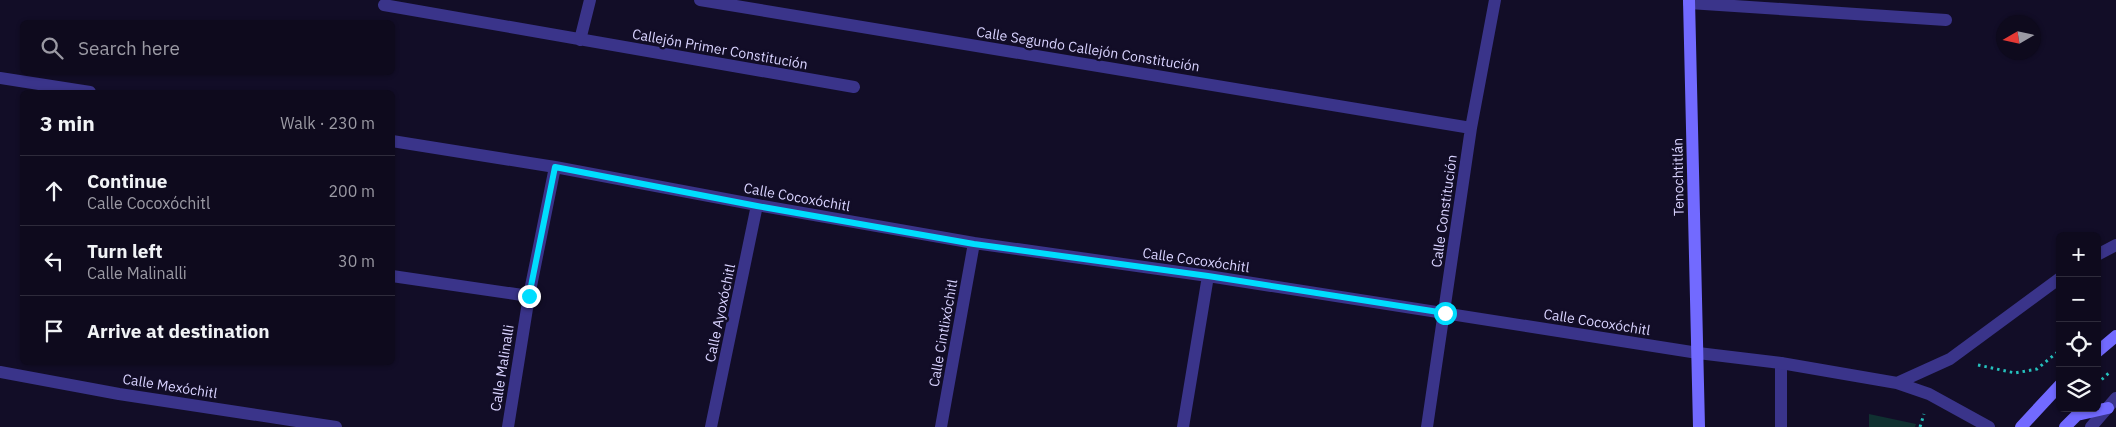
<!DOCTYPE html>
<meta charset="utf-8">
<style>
:root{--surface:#0e0a1d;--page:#1c182a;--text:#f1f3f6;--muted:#9b9aa4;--line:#2e2b3b}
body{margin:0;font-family:"IBM Plex Sans",sans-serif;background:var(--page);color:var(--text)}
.controls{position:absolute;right:15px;bottom:15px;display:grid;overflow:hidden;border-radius:8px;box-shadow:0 1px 4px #0004}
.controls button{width:45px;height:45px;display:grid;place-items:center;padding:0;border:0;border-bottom:1px solid var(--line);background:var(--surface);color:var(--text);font:25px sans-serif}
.compass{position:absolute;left:1996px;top:15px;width:45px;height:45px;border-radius:50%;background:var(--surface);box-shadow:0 1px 4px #0004;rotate:261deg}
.stop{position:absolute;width:15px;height:15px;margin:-11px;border:4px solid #00ddfe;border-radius:50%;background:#fff}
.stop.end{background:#00ddfe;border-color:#fff;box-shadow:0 1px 5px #0008}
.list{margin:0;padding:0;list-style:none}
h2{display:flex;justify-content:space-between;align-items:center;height:65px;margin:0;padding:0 20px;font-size:21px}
h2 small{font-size:16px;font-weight:400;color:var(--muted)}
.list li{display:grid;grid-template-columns:32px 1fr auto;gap:15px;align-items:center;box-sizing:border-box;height:70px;padding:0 20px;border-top:1px solid var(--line)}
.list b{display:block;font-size:19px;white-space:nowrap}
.list p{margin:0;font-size:16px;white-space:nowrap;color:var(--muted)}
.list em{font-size:16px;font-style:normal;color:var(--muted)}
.icon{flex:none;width:28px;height:28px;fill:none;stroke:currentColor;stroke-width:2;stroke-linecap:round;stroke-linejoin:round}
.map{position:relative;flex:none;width:2116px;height:427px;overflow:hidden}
.search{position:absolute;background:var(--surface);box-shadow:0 1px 4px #0004;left:20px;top:20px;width:375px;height:55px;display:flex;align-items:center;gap:12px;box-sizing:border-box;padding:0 18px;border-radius:8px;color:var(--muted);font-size:19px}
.panel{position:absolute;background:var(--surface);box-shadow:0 1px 4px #0004;left:20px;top:90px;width:375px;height:275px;border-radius:8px}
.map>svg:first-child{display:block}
.green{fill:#103131}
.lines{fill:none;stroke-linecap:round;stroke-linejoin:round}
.path{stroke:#25c1bd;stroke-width:3;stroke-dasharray:2.5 4;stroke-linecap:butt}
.lane{stroke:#3a348a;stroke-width:12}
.street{stroke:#3a348a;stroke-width:12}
.secondary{stroke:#726aff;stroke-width:12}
.route{stroke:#00ddfe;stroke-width:6}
.labels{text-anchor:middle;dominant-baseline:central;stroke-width:5;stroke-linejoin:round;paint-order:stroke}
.street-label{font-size:14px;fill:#d9d3ff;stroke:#120d27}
</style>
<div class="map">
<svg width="2116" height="427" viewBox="0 0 2116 427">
<rect width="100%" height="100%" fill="#120d27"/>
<path class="green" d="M 1869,414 L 1916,424 L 1915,427 L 1869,427 Z"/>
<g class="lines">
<path class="path" d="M 1978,365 L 2015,373 L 2037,369 L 2060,350
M 2097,380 L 2099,382 L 2111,371
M 1920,427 L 1924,414"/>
<path class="lane" d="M 1781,427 L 1781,363"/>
<path class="street" d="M 700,0 L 1471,128
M 1689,3 L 1946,20
M 384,5 L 854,87
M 580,40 L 590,0
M 0,78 L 90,92
M 392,141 L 555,167 L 757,205 L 974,243 L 1208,276 L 1698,353 L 1781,363 L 1897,383 L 1929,394 L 1989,427
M 2097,255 L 2116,245
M 392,276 L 529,296
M 0,372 L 119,394 L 336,427
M 1897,383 L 1950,359 L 2060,278
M 508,427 L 529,296 L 555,167
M 711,427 L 757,205
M 941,427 L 974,243
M 1183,427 L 1208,276
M 1427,427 L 1471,128 L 1495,0
M 2091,427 L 2116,398"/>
<path class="secondary" d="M 1689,0 L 1699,427
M 2097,352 L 2116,336
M 2021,427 L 2060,385
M 2065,427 L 2077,415 L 2108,408"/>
</g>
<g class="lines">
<path class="route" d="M 529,296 L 555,167 L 757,206 L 974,244 L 1208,276 L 1445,313"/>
</g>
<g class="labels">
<g class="street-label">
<text transform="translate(720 49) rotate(10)">Callejón Primer Constitución</text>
<text transform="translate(1088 49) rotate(9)">Calle Segundo Callejón Constitución</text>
<text transform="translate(1678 177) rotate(-91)">Tenochtitlán</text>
<text transform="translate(797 197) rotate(10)">Calle Cocoxóchitl</text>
<text transform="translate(1444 211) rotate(-82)">Calle Constitución</text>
<text transform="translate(1196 260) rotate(8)">Calle Cocoxóchitl</text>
<text transform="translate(720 313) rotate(-78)">Calle Ayoxóchitl</text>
<text transform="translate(1597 322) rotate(9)">Calle Cocoxóchitl</text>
<text transform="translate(943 333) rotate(-80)">Calle Cintlixóchitl</text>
<text transform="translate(502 368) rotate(-81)">Calle Malinalli</text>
<text transform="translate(170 386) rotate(9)">Calle Mexóchitl</text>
</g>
</g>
</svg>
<div class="controls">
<button>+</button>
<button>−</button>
<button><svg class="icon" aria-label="locate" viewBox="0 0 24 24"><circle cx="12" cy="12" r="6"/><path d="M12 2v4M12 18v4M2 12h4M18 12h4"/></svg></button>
<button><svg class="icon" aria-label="layers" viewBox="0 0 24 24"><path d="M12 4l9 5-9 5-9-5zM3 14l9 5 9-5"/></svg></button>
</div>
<svg class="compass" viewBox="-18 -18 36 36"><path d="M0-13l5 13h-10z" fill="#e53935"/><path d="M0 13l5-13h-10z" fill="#9b9aa4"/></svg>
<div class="stop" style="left:1445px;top:313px"></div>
<div class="stop end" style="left:529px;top:296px"></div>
<div class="search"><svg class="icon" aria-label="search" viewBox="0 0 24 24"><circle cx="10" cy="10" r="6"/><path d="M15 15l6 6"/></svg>Search here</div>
<section class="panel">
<h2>3 min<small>Walk · 230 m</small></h2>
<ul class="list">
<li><svg class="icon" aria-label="ahead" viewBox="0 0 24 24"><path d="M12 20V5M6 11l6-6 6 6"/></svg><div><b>Continue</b><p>Calle Cocoxóchitl</p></div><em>200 m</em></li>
<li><svg class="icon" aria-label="left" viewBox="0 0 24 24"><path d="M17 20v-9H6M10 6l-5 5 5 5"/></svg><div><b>Turn left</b><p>Calle Malinalli</p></div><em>30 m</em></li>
<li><svg class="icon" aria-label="arrive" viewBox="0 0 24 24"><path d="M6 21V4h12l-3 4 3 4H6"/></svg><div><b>Arrive at destination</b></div></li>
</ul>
</section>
</div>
